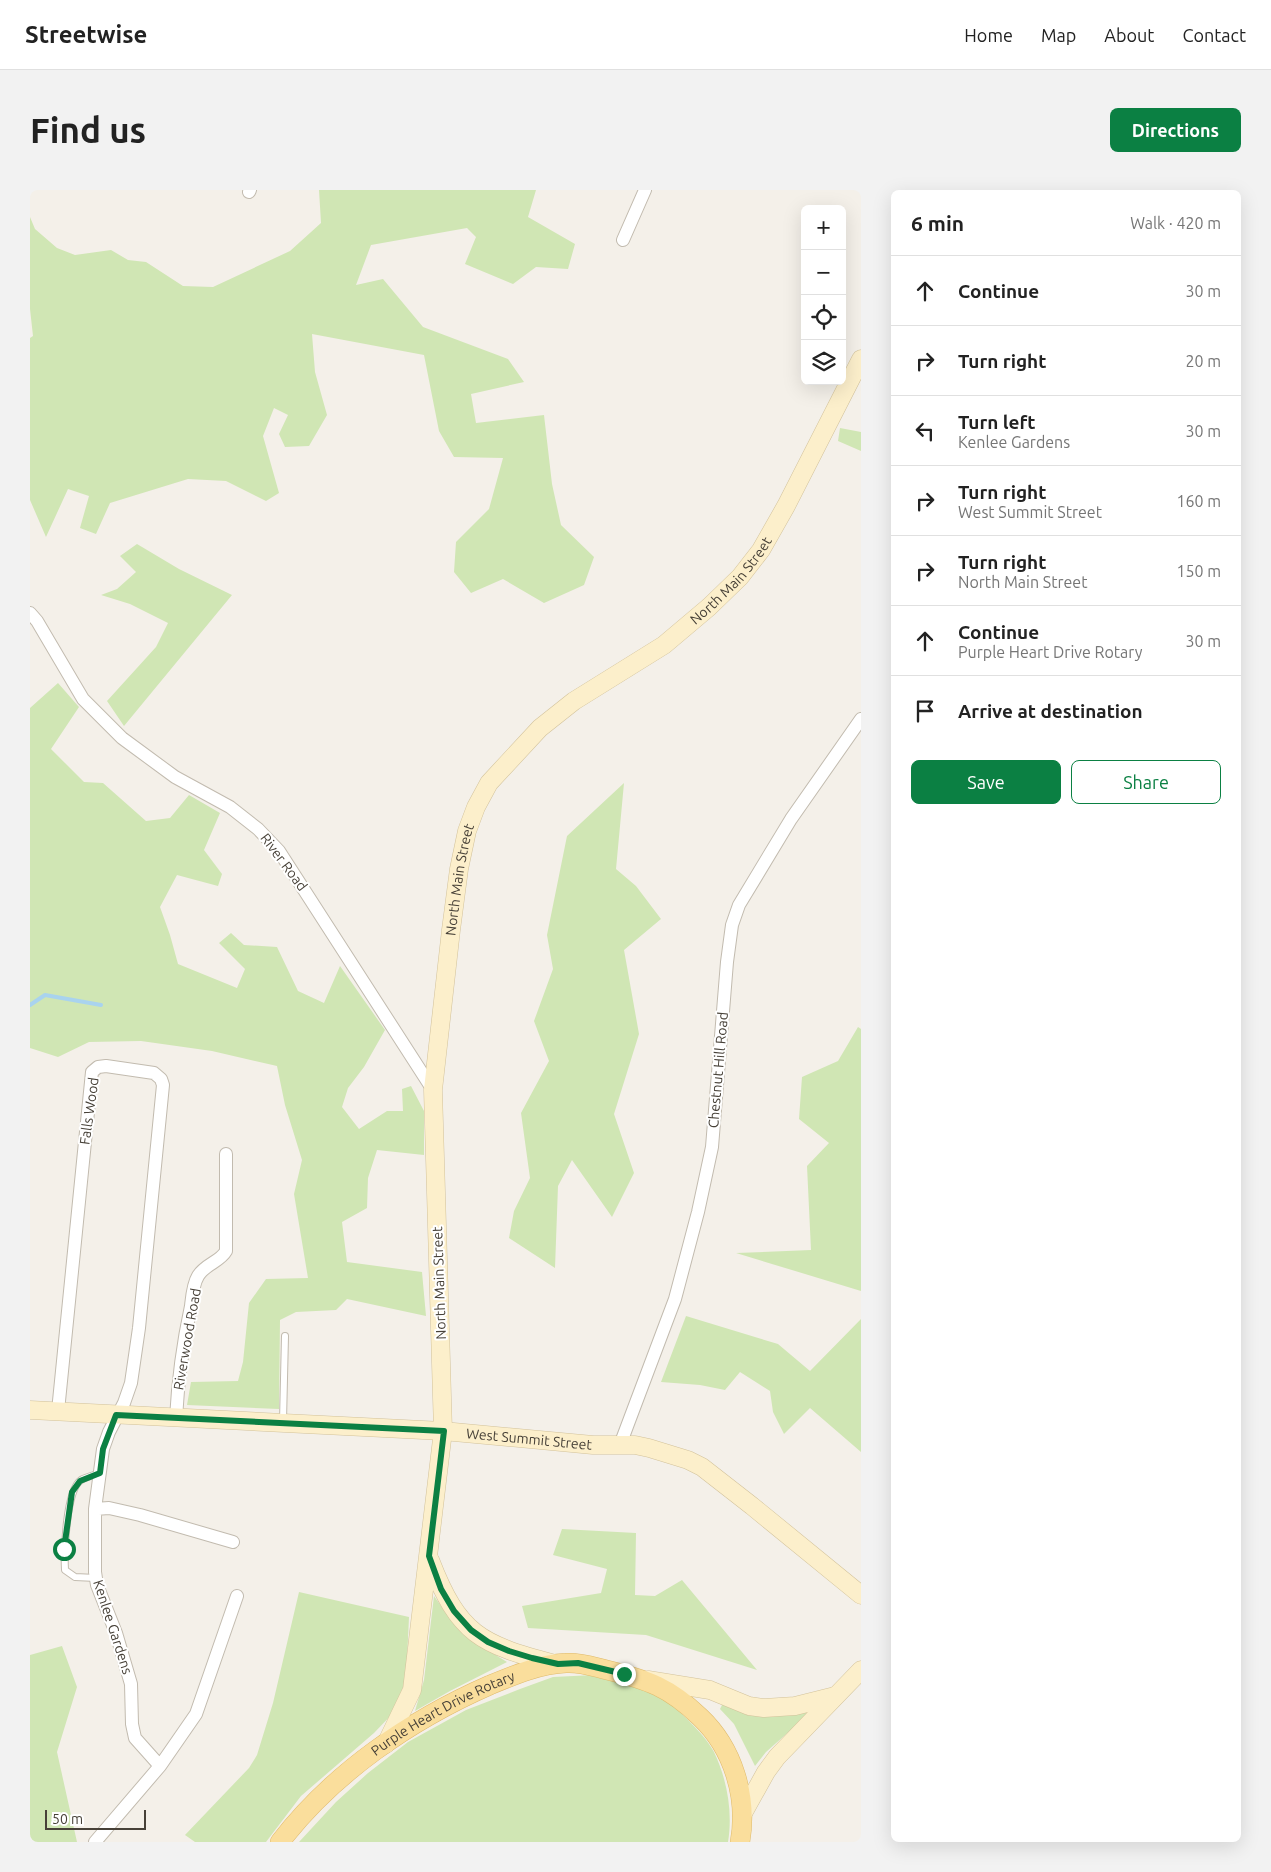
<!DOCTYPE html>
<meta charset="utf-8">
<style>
:root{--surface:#fff;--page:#f2f2f2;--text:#222;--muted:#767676;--line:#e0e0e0;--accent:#0b8043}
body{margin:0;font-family:Ubuntu,sans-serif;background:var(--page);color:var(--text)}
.controls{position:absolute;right:15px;top:15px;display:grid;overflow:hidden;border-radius:8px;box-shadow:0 5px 20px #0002}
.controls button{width:45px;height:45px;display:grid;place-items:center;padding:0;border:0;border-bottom:1px solid var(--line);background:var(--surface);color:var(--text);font:25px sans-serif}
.scale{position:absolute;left:15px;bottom:12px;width:101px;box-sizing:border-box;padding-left:5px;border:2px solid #474138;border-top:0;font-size:14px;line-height:18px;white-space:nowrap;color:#474138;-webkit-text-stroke:4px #fff;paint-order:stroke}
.stop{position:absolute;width:15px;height:15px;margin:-11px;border:4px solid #0b8043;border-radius:50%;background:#fff}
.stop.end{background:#0b8043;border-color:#fff;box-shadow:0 1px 5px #0008}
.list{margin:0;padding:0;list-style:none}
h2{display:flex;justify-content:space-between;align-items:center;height:65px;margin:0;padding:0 20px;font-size:21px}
h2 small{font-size:16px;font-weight:400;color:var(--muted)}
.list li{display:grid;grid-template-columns:32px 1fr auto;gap:15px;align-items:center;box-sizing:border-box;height:70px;padding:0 20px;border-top:1px solid var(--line)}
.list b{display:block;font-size:19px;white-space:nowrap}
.list p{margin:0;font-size:16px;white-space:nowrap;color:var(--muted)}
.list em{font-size:16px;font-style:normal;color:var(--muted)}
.actions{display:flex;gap:10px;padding:15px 20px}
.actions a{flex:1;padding:11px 0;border:1px solid var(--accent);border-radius:8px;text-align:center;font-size:18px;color:var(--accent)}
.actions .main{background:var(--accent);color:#fff}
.icon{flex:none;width:28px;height:28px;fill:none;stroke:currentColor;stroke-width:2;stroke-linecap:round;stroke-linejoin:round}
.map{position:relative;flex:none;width:831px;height:1652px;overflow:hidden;border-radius:8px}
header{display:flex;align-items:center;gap:30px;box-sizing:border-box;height:70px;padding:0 25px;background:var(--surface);border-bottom:1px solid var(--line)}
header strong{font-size:24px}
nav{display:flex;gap:28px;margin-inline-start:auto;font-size:18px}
.intro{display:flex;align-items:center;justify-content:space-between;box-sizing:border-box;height:120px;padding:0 30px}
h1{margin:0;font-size:35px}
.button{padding:12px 22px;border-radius:8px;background:var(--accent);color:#fff;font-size:18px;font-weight:700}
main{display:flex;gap:30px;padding:0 30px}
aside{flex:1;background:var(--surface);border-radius:8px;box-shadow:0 5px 20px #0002}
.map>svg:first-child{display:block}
.green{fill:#d0e6b4}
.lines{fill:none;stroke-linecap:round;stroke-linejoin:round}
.stream{stroke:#a9d3ee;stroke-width:4}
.lane-casing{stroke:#c2bbaf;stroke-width:8}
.street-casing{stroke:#c2bbaf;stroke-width:14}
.secondary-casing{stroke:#d2c29b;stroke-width:19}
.primary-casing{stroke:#dfba6c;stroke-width:20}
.lane{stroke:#fff;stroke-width:6}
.street{stroke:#fff;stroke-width:12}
.secondary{stroke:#fcefcb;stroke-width:18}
.primary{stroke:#fade9c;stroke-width:19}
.route{stroke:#0b8043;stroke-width:6}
.labels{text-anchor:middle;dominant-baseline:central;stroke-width:4;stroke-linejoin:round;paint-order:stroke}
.street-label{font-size:14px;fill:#474138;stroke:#fff}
</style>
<header>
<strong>Streetwise</strong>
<nav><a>Home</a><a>Map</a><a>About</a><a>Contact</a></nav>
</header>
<div class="intro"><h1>Find us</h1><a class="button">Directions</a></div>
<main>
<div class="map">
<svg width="831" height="1652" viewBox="0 0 831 1652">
<rect width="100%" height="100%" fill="#f4f0e9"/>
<path class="green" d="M 289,0 L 506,0 L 498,27 L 545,54 L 538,79 L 506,77 L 483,94 L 435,74 L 446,47 L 437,38 L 341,55 L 326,95 L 353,89 L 393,137 L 478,169 L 494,192 L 441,204 L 446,233 L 514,225 L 522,294 L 531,335 L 564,367 L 554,395 L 514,413 L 473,389 L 441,403 L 424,382 L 426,352 L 459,319 L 473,268 L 424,267 L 409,241 L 394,165 L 282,144 L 285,182 L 297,225 L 279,256 L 255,257 L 249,244 L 258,225 L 244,218 L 233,246 L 249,303 L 236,311 L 196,291 L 158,289 L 80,313 L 66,344 L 50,338 L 59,306 L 38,299 L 16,347 L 0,310 L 0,148 L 3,146 L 0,119 L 0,27 L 5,39 L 27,58 L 45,65 L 81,60 L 98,70 L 116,72 L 153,96 L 183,97 L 260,61 L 291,33 Z
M 810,238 L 831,242 L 831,261 L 808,251 Z
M 107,354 L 149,379 L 202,405 L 94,536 L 77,511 L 126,457 L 138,433 L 100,414 L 71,405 L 87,399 L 106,382 L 90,366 Z
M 28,493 L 49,517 L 21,559 L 54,592 L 73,593 L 116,631 L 140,628 L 159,605 L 190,623 L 174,660 L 192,684 L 188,696 L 147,685 L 130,717 L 140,745 L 148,774 L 207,798 L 215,779 L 189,753 L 201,743 L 214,755 L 247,757 L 268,801 L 294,813 L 310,776 L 355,840 L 334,877 L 318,898 L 312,917 L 329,939 L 357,921 L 373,921 L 372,899 L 381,896 L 394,921 L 394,965 L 347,960 L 338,988 L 337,1018 L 312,1032 L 317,1072 L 392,1082 L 396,1126 L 317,1109 L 306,1120 L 266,1122 L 250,1130 L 249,1219 L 157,1215 L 161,1192 L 208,1191 L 213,1172 L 219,1113 L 236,1089 L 278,1088 L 264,1004 L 272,970 L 255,915 L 247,876 L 182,861 L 111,851 L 59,852 L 28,867 L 0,858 L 0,518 Z
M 594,593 L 586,679 L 606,696 L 631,729 L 594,760 L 609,844 L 584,924 L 604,983 L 582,1027 L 542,970 L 528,996 L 525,1078 L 479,1048 L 484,1021 L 500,988 L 491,923 L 519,871 L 504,831 L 523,779 L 517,745 L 537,646 Z
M 828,837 L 831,839 L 831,1101 L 706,1063 L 781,1060 L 777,976 L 799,953 L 769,929 L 772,887 L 808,871 Z
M 656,1126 L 748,1154 L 780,1181 L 831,1129 L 831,1262 L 780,1218 L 754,1244 L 743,1222 L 740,1201 L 710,1182 L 695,1200 L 670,1195 L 631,1192 Z
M 532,1339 L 606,1343 L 605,1405 L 625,1406 L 652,1390 L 727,1480 L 616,1445 L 498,1438 L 492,1416 L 571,1403 L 577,1379 L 523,1365 Z
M 269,1402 L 379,1427 L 376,1491 L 367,1519 L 344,1543 L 271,1606 L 236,1652 L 165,1652 L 155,1645 L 219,1578 L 227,1565 L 243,1513 Z
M 404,1406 L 423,1433 L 441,1450 L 477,1472 L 420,1501 L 385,1521 L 394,1490 Z
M 32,1456 L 47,1497 L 27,1562 L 47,1652 L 0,1652 L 0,1465 Z
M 564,1485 C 589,1491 616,1496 637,1511 C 651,1522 676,1546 684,1562 C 697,1589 703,1622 698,1652 L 269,1652 L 306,1612 L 338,1583 L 378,1552 L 436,1520 L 490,1499 L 523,1487 Z
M 692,1515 L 778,1520 L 780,1523 L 736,1562 L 725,1576 L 704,1534 L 690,1519 Z"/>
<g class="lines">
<path class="stream" d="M 0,815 L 15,805 L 71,815"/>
<defs>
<path id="lane" d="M 253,1231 L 255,1146
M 66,1388 L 45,1387 L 35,1380 C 34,1362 36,1300 51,1290 C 56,1287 64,1285 70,1283"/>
<path id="street" d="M 219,2 L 220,0
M 593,50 L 615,0
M 0,423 L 7,431 L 53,509 L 92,548 L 145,587 L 200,617 L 228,639 L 249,661 L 403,900
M 28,1221 L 62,882 L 68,877 L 76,876 L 124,883 L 131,889 L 133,895 L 109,1138 L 101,1193 L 94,1213 L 79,1242 L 73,1259 L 65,1319
M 146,1228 C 148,1190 153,1153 161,1116 C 162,1107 163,1094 168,1086 C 175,1074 190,1072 196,1061 L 196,964
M 590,1255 L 645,1109 L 668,1022 L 682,957 L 697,772 L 702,735 L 709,715 L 761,629 L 831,529
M 130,1576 L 166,1524 L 207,1406
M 65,1652 L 130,1576 L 105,1548 L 102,1534 L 101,1494 L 86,1443 L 67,1395 L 65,1382 L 65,1319 L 79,1318 L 110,1325 L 203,1352"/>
<g id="secondary">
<path id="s1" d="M 0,1220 L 413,1241 L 563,1255 L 605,1255 L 619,1258 L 658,1270 L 672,1277 L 722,1316 L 831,1405"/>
<path d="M 400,1370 C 429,1445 450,1454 525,1474"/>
<path d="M 618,1490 L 680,1500 L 719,1516 L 734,1518 L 765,1516 L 805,1506"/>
<path id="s2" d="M 356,1554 L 382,1500 L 413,1241 L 403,900 L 421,740 L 429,679 L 437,641 L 446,617 L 459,593 L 510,538 L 544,511 L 634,455 L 679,417 L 710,387 L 731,360 L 756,316 L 831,169"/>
<path d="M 712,1625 L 736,1582 L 747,1567 L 831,1480"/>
</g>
<g id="primary">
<path id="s3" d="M 250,1652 C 303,1583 380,1530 460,1495 C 484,1485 510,1474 536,1473 C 551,1472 564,1477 577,1480 C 618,1490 639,1497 670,1527 C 703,1558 718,1607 710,1652"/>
</g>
</defs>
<use href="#lane" class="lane-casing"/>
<use href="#street" class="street-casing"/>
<use href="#secondary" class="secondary-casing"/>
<use href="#primary" class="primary-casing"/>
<use href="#lane" class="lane"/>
<use href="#street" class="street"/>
<use href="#secondary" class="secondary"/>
<use href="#primary" class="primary"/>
</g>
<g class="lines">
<path class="route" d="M 34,1359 L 42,1302 L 50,1291 L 70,1283 L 73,1259 L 86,1225 L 414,1241 L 399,1366 L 411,1399 L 424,1421 L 441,1440 L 458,1452 L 479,1461 L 502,1468 L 528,1474 L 548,1473 L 594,1484"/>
</g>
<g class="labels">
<g class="street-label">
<text stroke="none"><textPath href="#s2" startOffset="1294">North Main Street</textPath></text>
<text transform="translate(254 672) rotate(53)">River Road</text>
<text stroke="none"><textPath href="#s2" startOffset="874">North Main Street</textPath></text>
<text transform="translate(688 880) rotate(-85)">Chestnut Hill Road</text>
<text transform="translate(59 921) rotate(-82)">Falls Wood</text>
<text transform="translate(409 1093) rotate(-92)">North Main Street</text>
<text transform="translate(157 1149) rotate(-80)">Riverwood Road</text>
<text stroke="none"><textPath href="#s1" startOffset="500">West Summit Street</textPath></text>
<text transform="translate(83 1437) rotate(72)">Kenlee Gardens</text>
<text stroke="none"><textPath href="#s3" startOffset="210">Purple Heart Drive Rotary</textPath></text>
</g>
</g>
</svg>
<div class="controls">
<button>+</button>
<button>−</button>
<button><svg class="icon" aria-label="locate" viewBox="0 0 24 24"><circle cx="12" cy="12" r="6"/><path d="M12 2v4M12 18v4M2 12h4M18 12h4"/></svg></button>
<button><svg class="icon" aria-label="layers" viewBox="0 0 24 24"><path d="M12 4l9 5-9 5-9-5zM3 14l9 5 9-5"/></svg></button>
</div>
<div class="scale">50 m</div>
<div class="stop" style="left:34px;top:1359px"></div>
<div class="stop end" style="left:594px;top:1484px"></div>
</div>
<aside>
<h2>6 min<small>Walk · 420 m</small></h2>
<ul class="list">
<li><svg class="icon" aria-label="ahead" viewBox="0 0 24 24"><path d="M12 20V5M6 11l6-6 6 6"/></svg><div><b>Continue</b></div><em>30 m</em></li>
<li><svg class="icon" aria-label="right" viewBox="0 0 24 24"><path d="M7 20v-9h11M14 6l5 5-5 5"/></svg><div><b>Turn right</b></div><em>20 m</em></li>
<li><svg class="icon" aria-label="left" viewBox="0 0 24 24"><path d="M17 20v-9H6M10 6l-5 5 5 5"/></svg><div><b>Turn left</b><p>Kenlee Gardens</p></div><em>30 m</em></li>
<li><svg class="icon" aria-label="right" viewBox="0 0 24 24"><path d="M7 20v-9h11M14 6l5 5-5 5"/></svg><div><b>Turn right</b><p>West Summit Street</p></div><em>160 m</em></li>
<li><svg class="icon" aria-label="right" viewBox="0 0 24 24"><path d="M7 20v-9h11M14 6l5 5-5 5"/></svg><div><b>Turn right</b><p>North Main Street</p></div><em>150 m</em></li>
<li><svg class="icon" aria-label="ahead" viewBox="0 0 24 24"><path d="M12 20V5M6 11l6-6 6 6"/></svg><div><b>Continue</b><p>Purple Heart Drive Rotary</p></div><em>30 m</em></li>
<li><svg class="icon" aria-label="arrive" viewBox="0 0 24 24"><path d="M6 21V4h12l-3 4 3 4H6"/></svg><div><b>Arrive at destination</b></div></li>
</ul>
<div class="actions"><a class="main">Save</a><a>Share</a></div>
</aside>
</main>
